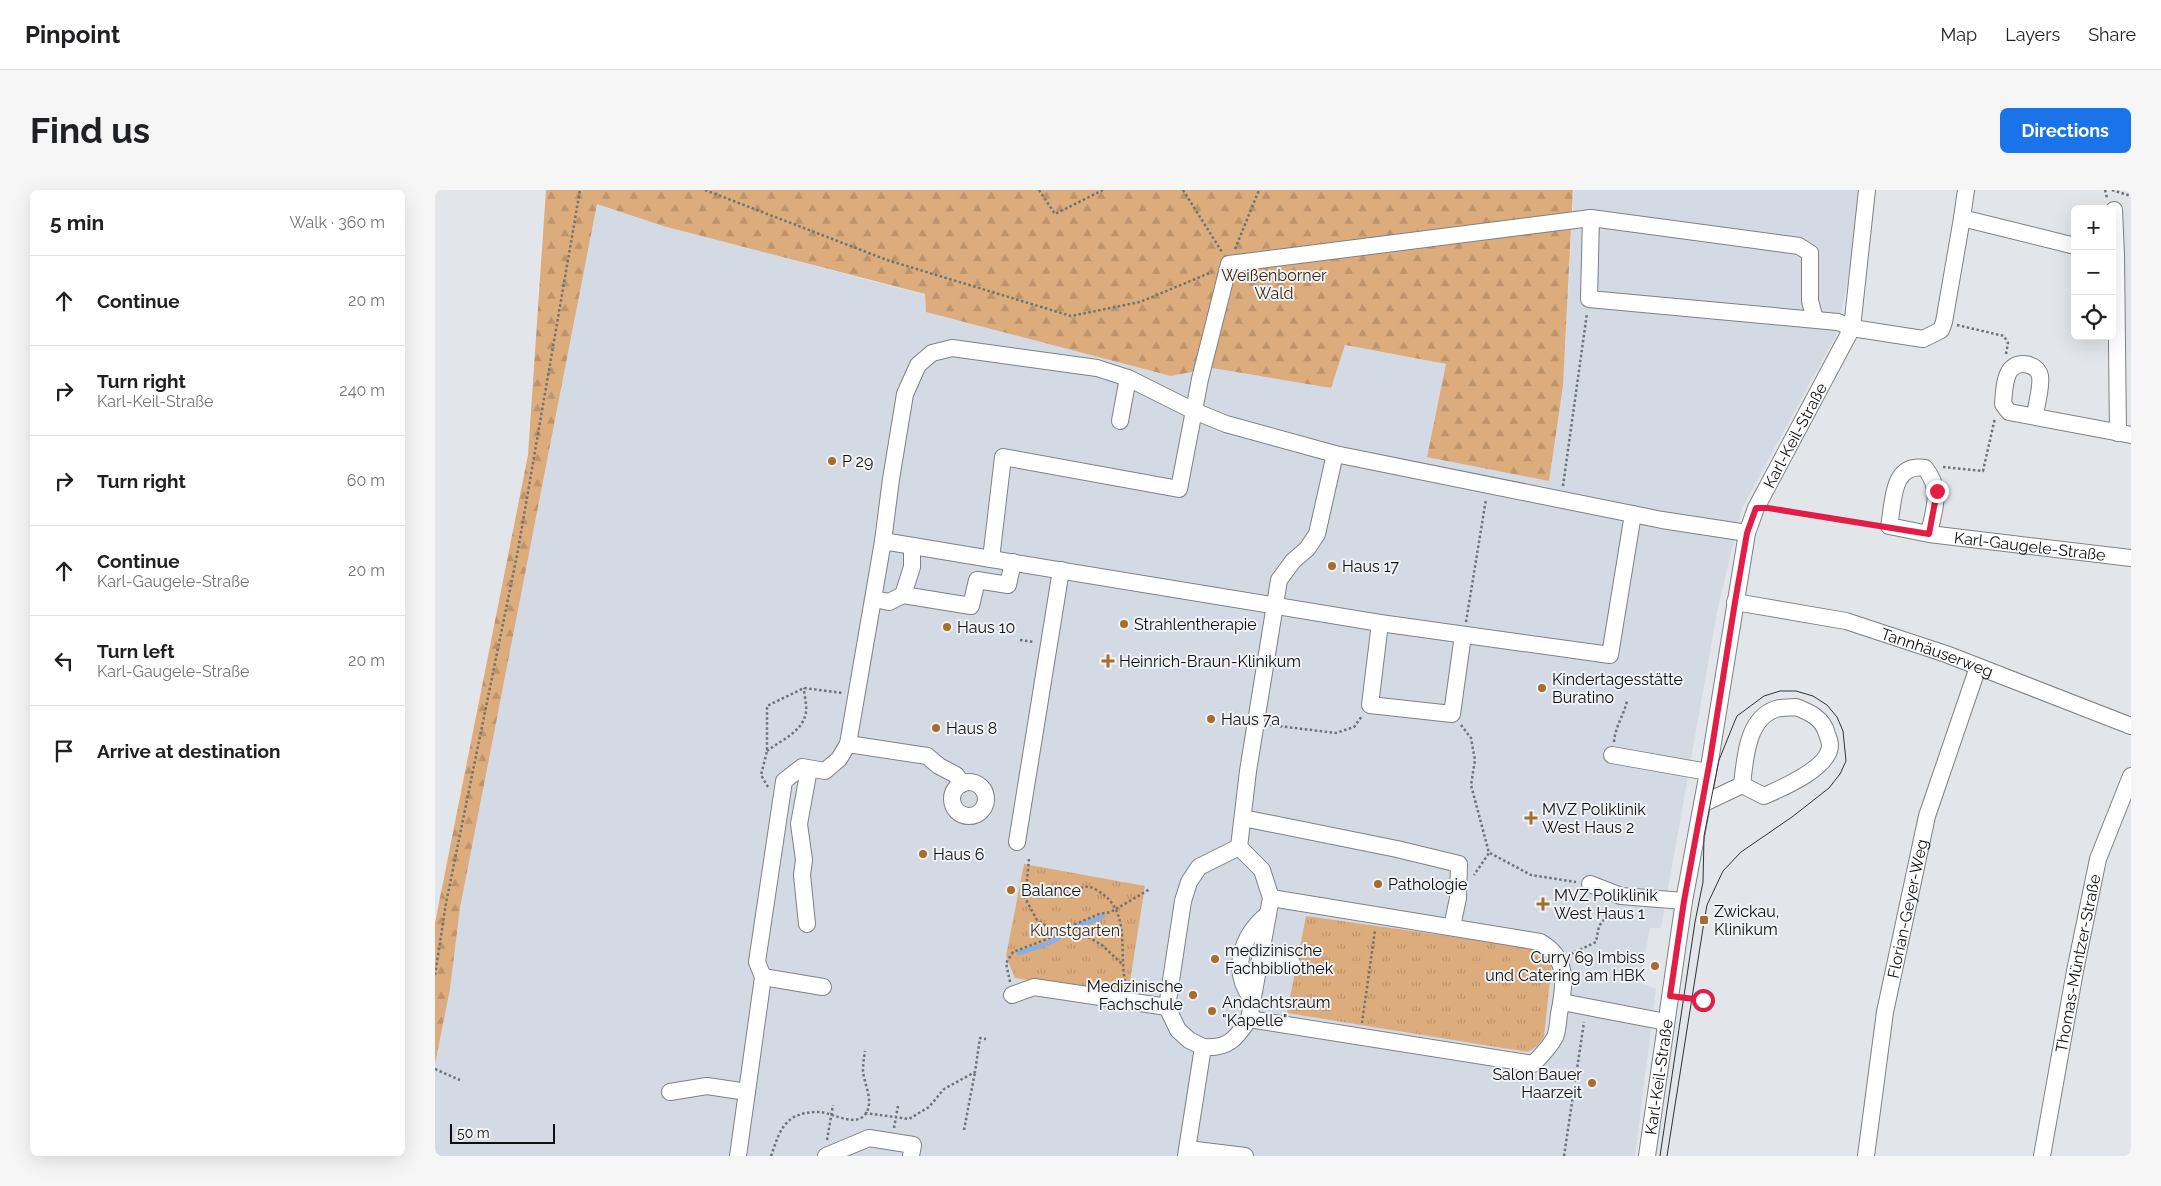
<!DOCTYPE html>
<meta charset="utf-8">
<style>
:root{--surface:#fff;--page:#f6f6f6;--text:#202124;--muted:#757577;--line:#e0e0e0;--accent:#1a73e8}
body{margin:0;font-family:Raleway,sans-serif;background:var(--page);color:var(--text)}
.controls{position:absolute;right:15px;top:15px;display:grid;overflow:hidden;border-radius:8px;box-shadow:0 5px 20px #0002}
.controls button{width:45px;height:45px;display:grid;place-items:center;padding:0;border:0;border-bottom:1px solid var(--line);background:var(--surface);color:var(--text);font:25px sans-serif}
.scale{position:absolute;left:15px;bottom:12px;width:105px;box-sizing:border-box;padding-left:5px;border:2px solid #0e0f10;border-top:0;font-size:14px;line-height:18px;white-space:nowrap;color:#0e0f10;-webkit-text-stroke:4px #f0f2f6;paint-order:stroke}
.stop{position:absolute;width:15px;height:15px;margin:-11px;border:4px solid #e11d48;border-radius:50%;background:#fff}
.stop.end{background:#e11d48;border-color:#fff;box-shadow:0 1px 5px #0008}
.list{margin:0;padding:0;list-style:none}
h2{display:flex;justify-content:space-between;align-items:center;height:65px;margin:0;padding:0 20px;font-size:21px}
h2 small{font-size:16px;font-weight:400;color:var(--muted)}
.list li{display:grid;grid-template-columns:32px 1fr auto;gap:15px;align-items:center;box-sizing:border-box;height:90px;padding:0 20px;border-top:1px solid var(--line)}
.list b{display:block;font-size:19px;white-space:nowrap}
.list p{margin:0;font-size:16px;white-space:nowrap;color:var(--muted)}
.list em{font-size:16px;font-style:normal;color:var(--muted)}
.icon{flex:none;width:28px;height:28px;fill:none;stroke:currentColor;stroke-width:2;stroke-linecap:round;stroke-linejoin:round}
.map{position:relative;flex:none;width:1696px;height:966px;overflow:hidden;border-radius:8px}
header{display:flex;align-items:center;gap:30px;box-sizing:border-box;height:70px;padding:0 25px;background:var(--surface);border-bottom:1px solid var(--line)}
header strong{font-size:24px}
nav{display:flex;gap:28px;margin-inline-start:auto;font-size:18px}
.intro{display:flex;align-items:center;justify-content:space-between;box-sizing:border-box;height:120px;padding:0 30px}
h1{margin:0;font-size:35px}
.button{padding:12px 22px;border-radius:8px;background:var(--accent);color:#fff;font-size:18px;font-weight:700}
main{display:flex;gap:30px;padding:0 30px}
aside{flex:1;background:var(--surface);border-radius:8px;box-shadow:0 5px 20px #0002}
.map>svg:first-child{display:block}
.built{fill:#d3dae4}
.grass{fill:url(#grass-tufts)}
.forest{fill:url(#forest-firs)}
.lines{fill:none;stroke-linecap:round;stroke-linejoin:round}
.stream{stroke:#85b0e8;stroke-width:4.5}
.minor-casing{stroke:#7e8184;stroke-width:18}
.path{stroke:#707274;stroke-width:2.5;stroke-dasharray:2.5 2.5;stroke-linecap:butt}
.minor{stroke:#fff;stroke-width:16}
.tram{stroke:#313234;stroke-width:1}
.route{stroke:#e11d48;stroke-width:6}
.poi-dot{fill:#a76d2c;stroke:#f0f2f6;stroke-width:2}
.labels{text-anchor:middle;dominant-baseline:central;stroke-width:4;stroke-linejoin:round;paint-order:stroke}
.park-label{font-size:16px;fill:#3f2810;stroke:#f0f2f6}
.street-label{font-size:16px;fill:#0e0f10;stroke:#f0f2f6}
.poi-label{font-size:16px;fill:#0e0f10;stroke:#f0f2f6;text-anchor:start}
</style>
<header>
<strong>Pinpoint</strong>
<nav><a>Map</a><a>Layers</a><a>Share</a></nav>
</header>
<div class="intro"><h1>Find us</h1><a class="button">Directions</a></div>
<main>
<aside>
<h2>5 min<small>Walk · 360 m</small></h2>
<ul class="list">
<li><svg class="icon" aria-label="ahead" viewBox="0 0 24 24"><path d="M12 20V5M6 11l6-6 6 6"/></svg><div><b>Continue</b></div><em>20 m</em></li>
<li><svg class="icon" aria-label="right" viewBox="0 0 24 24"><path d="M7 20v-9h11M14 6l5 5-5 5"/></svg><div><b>Turn right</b><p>Karl-Keil-Straße</p></div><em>240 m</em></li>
<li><svg class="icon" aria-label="right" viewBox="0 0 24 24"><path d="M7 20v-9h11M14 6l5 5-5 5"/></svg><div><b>Turn right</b></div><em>60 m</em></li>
<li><svg class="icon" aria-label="ahead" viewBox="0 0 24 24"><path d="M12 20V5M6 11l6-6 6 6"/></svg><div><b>Continue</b><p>Karl-Gaugele-Straße</p></div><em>20 m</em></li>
<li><svg class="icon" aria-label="left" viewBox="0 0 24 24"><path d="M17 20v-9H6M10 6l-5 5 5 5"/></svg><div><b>Turn left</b><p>Karl-Gaugele-Straße</p></div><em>20 m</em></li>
<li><svg class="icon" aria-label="arrive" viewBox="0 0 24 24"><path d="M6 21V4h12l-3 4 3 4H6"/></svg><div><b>Arrive at destination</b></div></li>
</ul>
</aside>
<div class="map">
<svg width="1696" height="966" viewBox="0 0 1696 966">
<defs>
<pattern id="grass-tufts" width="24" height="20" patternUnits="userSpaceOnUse" patternTransform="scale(1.25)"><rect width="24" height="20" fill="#ddac7d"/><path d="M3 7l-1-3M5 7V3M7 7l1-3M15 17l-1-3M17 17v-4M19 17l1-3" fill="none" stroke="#bc936b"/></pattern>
<pattern id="forest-firs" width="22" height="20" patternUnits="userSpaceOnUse" patternTransform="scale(1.25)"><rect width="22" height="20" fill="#ddac7d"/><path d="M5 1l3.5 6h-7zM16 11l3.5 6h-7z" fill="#bc936b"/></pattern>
</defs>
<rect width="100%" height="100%" fill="#e2e5e9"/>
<path class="built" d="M 1139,0 L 1433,0 L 1401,145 L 1307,318 L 1283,417 L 1226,738 L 1215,738 L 1205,793 L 1221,799 L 1200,966 L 0,966 L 0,874 L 15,799 L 25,718 L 162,14 L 228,36 L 490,105 L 491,122 L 736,186 L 777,178 L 896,198 L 909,155 L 1012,174 L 1114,291 L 1128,196 Z"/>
<path class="grass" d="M 589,674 L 710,696 L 693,804 L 580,788 L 571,766 Z
M 871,726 L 1098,758 L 1109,762 L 1117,771 L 1109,847 L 1102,856 L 1093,862 L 852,823 Z"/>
<path class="forest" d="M 111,0 L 1138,0 L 1128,196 L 1114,291 L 992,267 L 1011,174 L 910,155 L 896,198 L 777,178 L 736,186 L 491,122 L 490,104 L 228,36 L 162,14 L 25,718 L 15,799 L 0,874 L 0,733 L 93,265 Z"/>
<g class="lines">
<path class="stream" d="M 584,763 C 597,759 611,755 622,749 C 627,746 630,741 635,739 C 646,734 657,732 668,726"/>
<defs>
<g id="minor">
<path d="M 1679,20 L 1681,66"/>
<path d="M 1156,28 L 1154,109 L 1403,132 L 1417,138 L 1488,149 L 1506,140 L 1509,132 L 1527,28 L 1640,56"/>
<path d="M 1527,28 L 1531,0"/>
<path d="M 1677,65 L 1681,66 L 1683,243"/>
<path d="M 1600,226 C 1601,215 1607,197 1605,186 C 1602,174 1585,170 1576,179 C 1569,187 1569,204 1568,214 L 1574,222 L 1696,245"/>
<path d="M 685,231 L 693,188"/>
<path id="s1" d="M 1494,344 C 1499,318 1508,301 1490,278 C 1456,273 1459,311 1454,336 L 1494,344 L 1696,368"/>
<path d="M 448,351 L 456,289 L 470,204 L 483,175 L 497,163 L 517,158 L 662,178 L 693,188 L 759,221 L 791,234 L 900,264 L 1227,330 L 1312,343"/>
<path d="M 556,369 L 945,433 L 1175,465 L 1198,324"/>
<path d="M 468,405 L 536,416 L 542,390 L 573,395 L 578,372"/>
<path d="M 439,409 L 454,412 L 468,405 L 477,377 L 477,356"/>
<path id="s2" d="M 1300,412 L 1411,431 L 1511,464 L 1696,536"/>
<path d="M 945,433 L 935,515 L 1017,524 L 1028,445"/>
<path d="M 1361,517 C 1374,522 1388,528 1392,544 C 1393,547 1395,552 1395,555 C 1395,578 1347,598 1329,606 L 1307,595 C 1310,569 1312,528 1341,519 C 1347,517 1355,518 1361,517 Z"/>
<path d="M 413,554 L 492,566 L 504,576 L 521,585 L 527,594"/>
<path d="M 1177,565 L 1273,582"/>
<circle cx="534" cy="609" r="17"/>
<path d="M 1267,614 L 1307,595"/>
<path d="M 808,628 L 962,659 L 1024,674 L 1023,708 L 1017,737"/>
<path d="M 582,652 L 626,380"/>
<path d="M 804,657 L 813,581 L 844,390 L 858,371 L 872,359 L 882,344 L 900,264"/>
<path d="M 1155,694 L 1186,706 L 1249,711"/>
<path d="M 372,734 L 367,685 L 369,670 L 364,634 L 374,579"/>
<path d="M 825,767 L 857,773"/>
<path d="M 328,787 L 388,797"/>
<path d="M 577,805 L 599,797 L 732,817"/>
<path d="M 817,809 C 795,780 806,746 833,724"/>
<path d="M 1127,812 L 1231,832"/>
<path d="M 814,829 L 1098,874 C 1106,866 1115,857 1120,847 C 1123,840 1123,831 1124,824 C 1130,795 1134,768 1105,752 L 836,708"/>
<path d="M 768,857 L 754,850 L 743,840 L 732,817 L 748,711 L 754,692 L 764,677 L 804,657"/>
<path d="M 235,902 L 272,896 L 312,902"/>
<path d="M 753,959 L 810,966"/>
<path d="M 303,966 L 328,787 L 322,772 L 349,591 L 367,577 L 390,581 L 404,569 L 413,554 L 448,351 L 556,369 L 568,267 L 744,299 L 765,189 L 794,74 L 1156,28 L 1364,56 L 1375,63 L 1375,111 L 1380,129"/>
<path d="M 391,966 L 434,948 L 478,955 L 476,966"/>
<path d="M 751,966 L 768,857 C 793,859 801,849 814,829 L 836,708 L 827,680 L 804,657"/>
<path id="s3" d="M 1212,966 L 1249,711 L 1275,571 L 1312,343 L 1321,318 L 1417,138 L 1432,0"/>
<path id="s4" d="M 1431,966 L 1450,822 L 1492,626 L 1543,477"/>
<path id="s5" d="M 1607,966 L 1640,781 L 1663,669 L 1696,586"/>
</g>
</defs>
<use href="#minor" class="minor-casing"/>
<path class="path" d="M 270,0 L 452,70 L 636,126 L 705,112 L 777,82
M 604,0 L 620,24 L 668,0
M 748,0 L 787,62
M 1670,0 L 1672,8
M 1677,0 L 1696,6
M 800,59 L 824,0
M 1522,135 L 1569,146 L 1573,153 L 1571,164
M 1508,277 L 1548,281 L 1560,228
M 1128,296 L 1152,123
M 1337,318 L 1441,334
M 1031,432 L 1051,309
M 585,450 L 599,452
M 835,535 L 901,543 L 919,537 L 927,526
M 1026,535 L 1036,548 L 1040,570 L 1036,595 L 1054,663 L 1039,685
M 1179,552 C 1180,537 1189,525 1192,511
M 332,561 C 346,550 368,542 371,522 C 372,515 369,505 369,498
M 333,597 L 326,585 L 332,561 L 332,516 L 369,498 L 408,503
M 1055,663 L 1096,685 L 1141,692
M 594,669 L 592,690 C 600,700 616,707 630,704 C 638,703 646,695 655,697 C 659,698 665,702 669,705 C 696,726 683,766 691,796
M 589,706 L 602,730 L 623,744
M 636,737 L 667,755 L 687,774
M 1136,764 L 1161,752 L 1164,736 L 1177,719
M 0,785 L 11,713 L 83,360 L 145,0
M 575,792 L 571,773 L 578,762 L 620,746 L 627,740 L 664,724 L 676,722 L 715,699
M 1249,808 L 1271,811
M 927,833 L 940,740
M 0,879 L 25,890
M 430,923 L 474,929 L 494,917 L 509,899 L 540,882 L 545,848 L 551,849
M 459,938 L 463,916
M 529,940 L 540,882
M 392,950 L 398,915
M 336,966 C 341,953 344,938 356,929 C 364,923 375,922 385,922 C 399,923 425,941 433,919 C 437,907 429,893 428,881 C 428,874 429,868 430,861
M 1129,966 L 1149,832"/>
<use href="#minor" class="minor"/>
<path class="tram" d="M 1225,966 L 1260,732 L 1268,692 L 1269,646 L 1276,610 L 1284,570 L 1299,533 L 1302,526 L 1329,506 L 1345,501 L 1361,501 L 1378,506 L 1392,515 L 1402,527 L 1408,541 L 1411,571 L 1405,584 L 1394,598 L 1357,627 L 1306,662 L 1288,681 L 1272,715 L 1269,732 L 1232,966"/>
</g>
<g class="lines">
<path class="route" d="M 1268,810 L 1235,806 L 1249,711 L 1275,570 L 1300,412 L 1312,343 L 1321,318 L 1333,318 L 1494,344 L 1502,301"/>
</g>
<g class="poi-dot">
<circle cx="397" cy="271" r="5"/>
<circle cx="897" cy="376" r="5"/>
<circle cx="689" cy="434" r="5"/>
<circle cx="512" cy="437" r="5"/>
<path d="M670.5 463.5h5v5h5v5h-5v5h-5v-5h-5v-5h5z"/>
<circle cx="1107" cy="498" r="5"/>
<circle cx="776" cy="529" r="5"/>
<circle cx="501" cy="538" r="5"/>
<path d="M1093.5 620.5h5v5h5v5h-5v5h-5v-5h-5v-5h5z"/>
<circle cx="488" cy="664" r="5"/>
<circle cx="943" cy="694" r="5"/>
<circle cx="576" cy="700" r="5"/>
<path d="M1105.5 706.5h5v5h5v5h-5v5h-5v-5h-5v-5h5z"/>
<rect x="1264" y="725" width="10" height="10" rx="2.5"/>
<circle cx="780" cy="769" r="5"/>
<circle cx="1220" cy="776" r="5"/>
<circle cx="758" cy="805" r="5"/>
<circle cx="777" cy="821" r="5"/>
<circle cx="1157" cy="893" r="5"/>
</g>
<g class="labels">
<g class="park-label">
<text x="839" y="85">Weißenborner<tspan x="839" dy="18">Wald</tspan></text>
<text x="640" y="740">Kunstgarten</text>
</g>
<g class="street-label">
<text stroke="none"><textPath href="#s3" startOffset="740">Karl-Keil-Straße</textPath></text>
<text stroke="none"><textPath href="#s1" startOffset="290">Karl-Gaugele-Straße</textPath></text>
<text stroke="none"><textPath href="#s2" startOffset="209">Tannhäuserweg</textPath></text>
<text stroke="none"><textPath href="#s4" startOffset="251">Florian-Geyer-Weg</textPath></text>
<text stroke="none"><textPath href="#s5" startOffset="196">Thomas-Müntzer-Straße</textPath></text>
<text stroke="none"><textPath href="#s3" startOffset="80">Karl-Keil-Straße</textPath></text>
</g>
<g class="poi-label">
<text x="407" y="271">P 29</text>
<text x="907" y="376">Haus 17</text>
<text x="699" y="434">Strahlentherapie</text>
<text x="522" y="437">Haus 10</text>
<text x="684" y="471">Heinrich-Braun-Klinikum</text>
<text x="1117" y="489">Kindertagesstätte<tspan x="1117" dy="18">Buratino</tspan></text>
<text x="786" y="529">Haus 7a</text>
<text x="511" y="538">Haus 8</text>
<text x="1107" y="619">MVZ Poliklinik<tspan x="1107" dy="18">West Haus 2</tspan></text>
<text x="498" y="664">Haus 6</text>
<text x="953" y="694">Pathologie</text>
<text x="586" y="700">Balance</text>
<text x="1119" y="705">MVZ Poliklinik<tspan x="1119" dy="18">West Haus 1</tspan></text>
<text x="1279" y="721">Zwickau,<tspan x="1279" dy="18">Klinikum</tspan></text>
<text x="790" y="760">medizinische<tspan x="790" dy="18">Fachbibliothek</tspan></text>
<text x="1210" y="767" text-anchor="end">Curry 69 Imbiss<tspan x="1210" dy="18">und Catering am HBK</tspan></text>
<text x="748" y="796" text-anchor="end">Medizinische<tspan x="748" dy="18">Fachschule</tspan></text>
<text x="787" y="812">Andachtsraum<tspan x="787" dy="18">"Kapelle"</tspan></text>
<text x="1147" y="884" text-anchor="end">Salon Bauer<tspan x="1147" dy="18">Haarzeit</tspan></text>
</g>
</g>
</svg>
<div class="controls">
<button>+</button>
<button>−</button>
<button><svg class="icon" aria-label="locate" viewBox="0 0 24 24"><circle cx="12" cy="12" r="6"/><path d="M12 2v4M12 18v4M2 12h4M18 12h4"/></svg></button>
</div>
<div class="scale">50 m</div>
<div class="stop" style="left:1268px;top:810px"></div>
<div class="stop end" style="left:1502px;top:301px"></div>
</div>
</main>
